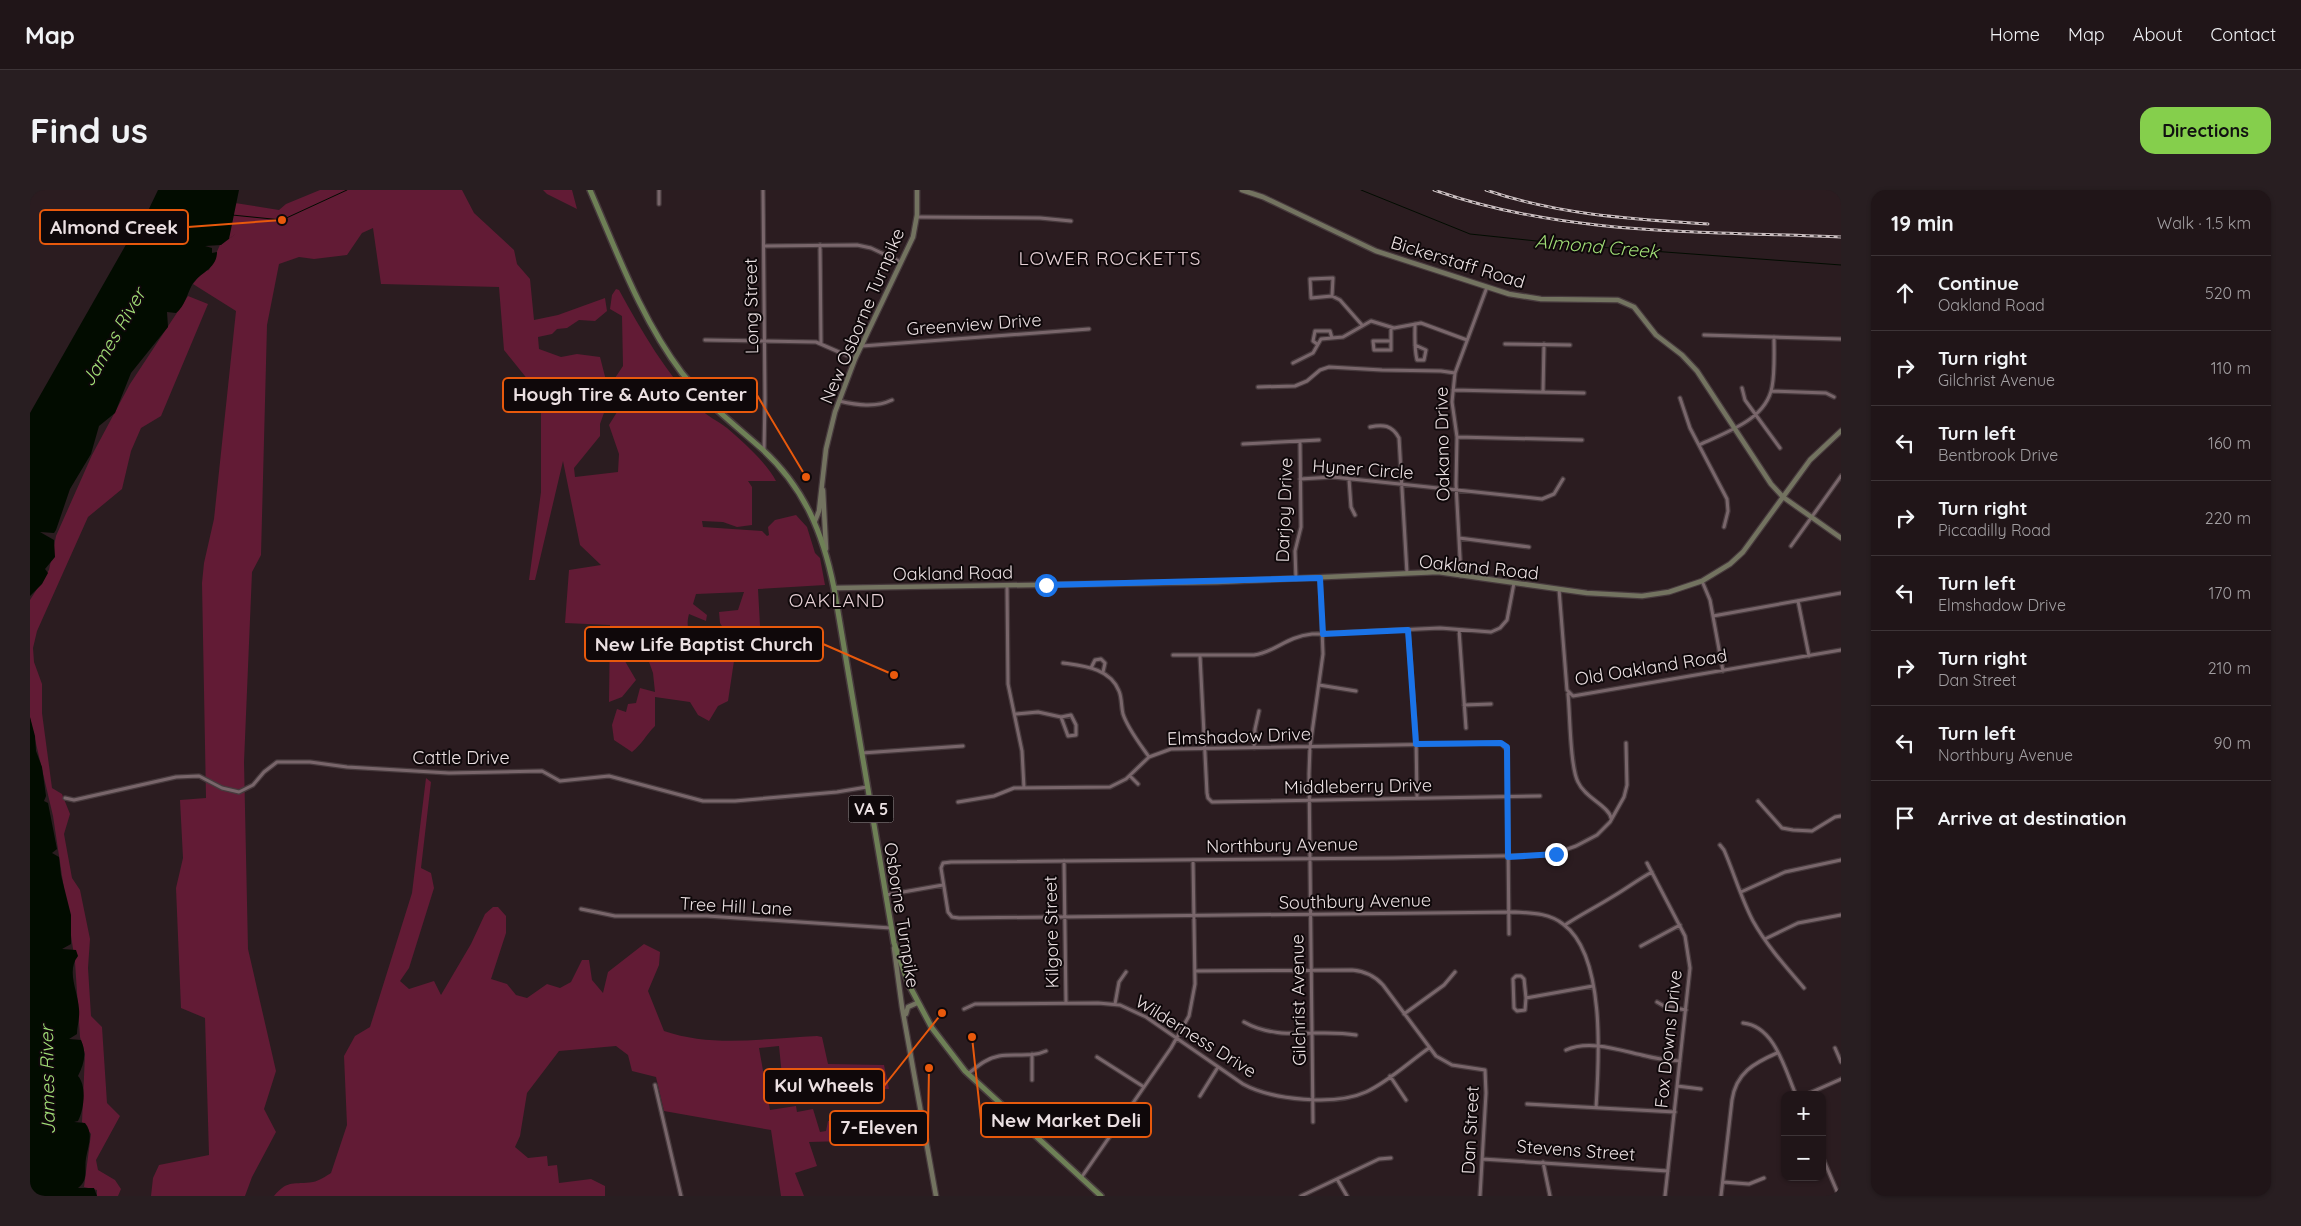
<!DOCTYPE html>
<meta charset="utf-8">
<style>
:root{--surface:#201518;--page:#281e21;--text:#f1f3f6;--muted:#a29fa2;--line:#3d3437;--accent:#85cf4c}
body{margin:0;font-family:Quicksand,sans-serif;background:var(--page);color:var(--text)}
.controls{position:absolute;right:15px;bottom:15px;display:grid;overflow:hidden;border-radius:10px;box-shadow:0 1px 4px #0004}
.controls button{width:45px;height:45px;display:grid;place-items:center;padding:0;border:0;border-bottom:1px solid var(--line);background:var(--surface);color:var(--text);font:25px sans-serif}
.stop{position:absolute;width:15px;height:15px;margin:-11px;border:4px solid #1a73e8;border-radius:50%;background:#fff}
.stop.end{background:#1a73e8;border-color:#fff;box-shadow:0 1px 5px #0008}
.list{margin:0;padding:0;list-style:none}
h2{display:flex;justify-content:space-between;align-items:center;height:65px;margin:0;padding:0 20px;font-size:21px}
h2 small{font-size:16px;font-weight:400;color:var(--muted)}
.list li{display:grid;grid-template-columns:32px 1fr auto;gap:15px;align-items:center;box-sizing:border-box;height:75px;padding:0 20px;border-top:1px solid var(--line)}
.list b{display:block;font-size:19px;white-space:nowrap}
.list p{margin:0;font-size:16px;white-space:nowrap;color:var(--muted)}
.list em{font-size:16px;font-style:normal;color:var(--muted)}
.icon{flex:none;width:28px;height:28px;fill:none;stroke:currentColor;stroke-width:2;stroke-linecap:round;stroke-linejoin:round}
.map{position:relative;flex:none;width:1811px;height:1006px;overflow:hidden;border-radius:15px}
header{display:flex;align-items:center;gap:30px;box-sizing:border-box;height:70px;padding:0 25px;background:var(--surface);border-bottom:1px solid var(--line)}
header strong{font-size:24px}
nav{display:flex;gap:28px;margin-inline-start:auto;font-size:18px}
.intro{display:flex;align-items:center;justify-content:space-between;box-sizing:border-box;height:120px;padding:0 30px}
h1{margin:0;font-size:35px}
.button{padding:12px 22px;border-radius:15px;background:var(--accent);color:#111;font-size:18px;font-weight:700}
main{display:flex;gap:30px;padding:0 30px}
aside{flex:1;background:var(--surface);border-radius:15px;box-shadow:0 1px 4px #0004}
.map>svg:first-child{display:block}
.green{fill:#621b35}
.water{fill:#020c00}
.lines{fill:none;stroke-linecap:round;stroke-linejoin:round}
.stream{stroke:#020c00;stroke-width:1}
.street-casing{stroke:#473a3d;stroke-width:5.5}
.secondary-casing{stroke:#473a3d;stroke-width:7}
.primary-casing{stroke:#473a3d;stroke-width:8}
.street{stroke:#79666b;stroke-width:3}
.secondary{stroke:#737360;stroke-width:4.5}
.primary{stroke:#6e8056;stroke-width:5}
.rail-casing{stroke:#c9bdbf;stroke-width:3}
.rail{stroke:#0f080a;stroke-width:1;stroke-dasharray:4;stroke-linecap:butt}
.route{stroke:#1a73e8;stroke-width:6}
.labels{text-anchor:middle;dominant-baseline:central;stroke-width:4;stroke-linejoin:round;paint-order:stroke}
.shield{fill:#0f080a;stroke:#a99fa1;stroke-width:1}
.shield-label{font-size:16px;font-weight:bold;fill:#ebe0e2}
.street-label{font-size:18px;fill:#ebe0e2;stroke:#0f080a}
.water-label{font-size:19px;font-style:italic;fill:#a1df77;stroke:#0f080a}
.neighbourhood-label{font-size:19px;letter-spacing:1px;fill:#e6d0d5;stroke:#0f080a}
.leader{fill:none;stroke:#e8590c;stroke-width:2}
.callout-dot{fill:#e8590c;stroke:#0f080a;stroke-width:2}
.callout{fill:#0f080a;stroke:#e8590c;stroke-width:2}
.callout-label{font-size:19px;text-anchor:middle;font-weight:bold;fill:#ebe0e2}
</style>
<header>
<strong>Map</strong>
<nav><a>Home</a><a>Map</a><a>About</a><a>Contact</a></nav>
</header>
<div class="intro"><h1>Find us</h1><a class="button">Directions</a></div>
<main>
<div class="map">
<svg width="1811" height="1006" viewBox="0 0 1811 1006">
<rect width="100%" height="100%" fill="#2b1c20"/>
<path class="green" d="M 290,0 L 432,0 L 444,23 L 484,60 L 487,74 L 500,89 L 504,130 L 528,125 L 575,108 L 577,121 L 565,131 L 549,130 L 537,138 L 527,139 L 522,144 L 508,147 L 509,159 L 531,167 L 547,164 L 570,167 L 580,206 L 570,234 L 570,246 L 544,278 L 545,287 L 588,282 L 589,264 L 579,235 L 587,222 L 585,188 L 593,176 L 592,126 L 580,119 L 582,105 L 586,99 L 589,100 C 612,142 636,183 669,218 C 677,226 688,231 697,238 C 713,252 737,273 746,291 L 718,291 L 722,297 L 722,335 L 707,337 L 693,332 L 672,331 L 673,337 L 732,341 L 737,346 L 739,345 L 738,337 L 745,330 L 766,325 L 777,337 L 785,363 L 790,368 L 795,395 L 728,399 L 731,454 L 725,457 L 717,456 L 723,445 L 704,440 L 701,451 L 690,433 L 689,422 L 708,420 L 714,402 L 666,404 L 663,414 L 677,425 L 676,431 L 659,424 C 653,445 668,457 682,469 L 698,467 L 704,471 L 698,511 L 688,516 L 679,531 L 668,525 L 660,512 L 625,507 L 625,536 C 616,545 612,554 602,562 L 584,550 L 582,535 L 587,519 L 596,522 L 598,514 L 606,513 L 610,498 L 625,502 L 623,483 L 609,444 L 600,445 L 592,466 L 606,490 L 592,507 L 579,512 L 580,435 L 535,433 L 539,380 L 571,375 L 550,355 L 533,271 L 505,390 L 499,390 L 511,302 L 511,206 L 474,160 L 469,97 L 351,94 L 343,38 L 332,43 L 317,65 L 284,69 L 269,67 L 249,74 L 237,135 L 231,365 L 222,382 L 214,572 L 218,759 L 246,881 L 234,919 L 246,942 L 222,987 L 215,1006 L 121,1006 L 123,988 L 129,975 L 179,965 L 175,828 L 151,818 L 146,698 L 153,668 L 150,610 L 176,608 L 172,393 L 174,373 L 184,329 L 206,121 L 163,94 L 172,82 L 179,80 L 203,25 L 205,13 L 249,20 L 256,14 Z
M 513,0 L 542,0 L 547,19 L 517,4 Z
M 158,106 L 178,114 L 131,226 L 111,238 L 101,261 L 92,299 L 58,327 L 7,441 L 3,458 L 4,472 L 12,494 L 12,523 L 22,598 L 32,604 L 40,624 L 34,644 L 42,688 L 50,700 L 60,749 L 58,778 L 61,826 L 72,837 L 77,913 L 90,926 L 66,970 L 68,980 L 85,990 L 91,999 L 88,1006 L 67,1006 L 67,1000 L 54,997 L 61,944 L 52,932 L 55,864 L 50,847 L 45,772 L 23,626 L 0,528 L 0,410 L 19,380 L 26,346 L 62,265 L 100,194 Z
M 396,588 L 401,592 L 391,678 L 401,683 L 404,698 L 379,778 L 370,791 L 379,799 L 404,791 L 411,805 L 441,754 L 455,724 L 463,717 L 468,717 L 476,726 L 476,743 L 461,789 L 477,794 L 486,805 L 497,808 L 517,794 L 530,798 L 541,792 L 552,770 L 559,770 L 562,790 L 573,803 L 578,782 L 614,754 L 630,762 L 629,775 L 618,801 L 634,841 C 683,858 736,848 787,846 L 792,847 L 798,874 L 854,875 L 859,899 L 820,898 L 815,878 L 779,878 L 780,884 L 752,886 L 749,856 L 729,858 L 740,920 L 766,916 L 767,922 L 783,919 L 790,942 L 796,941 L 798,931 L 812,931 L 816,951 L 779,952 L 787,976 L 765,983 L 774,1006 L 751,1006 L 741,940 L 634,921 L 626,887 L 602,881 L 598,865 L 586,856 L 529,861 L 497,903 L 490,946 L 485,957 L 498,968 L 517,966 L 518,976 L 527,975 L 529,993 L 561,989 L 575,996 L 575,1006 L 244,1006 C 258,989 264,995 283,992 C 289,991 296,986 301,983 L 317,935 L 314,866 L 325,846 L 340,837 L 382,703 Z"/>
<path class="water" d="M 128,0 L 209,0 L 199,49 L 208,42 L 191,55 L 175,56 L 182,58 L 182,63 L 187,62 C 187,79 170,82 162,95 C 157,104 155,116 146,123 L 137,122 L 138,137 L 101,183 L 85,223 L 69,236 L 61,264 L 40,299 L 26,340 L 24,343 L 10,342 L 24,350 L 25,367 L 15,379 L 18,383 L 12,394 L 0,406 L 0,223 L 98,51 L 116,25 Z
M 0,527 L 5,546 L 6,561 L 12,577 L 16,606 L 14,611 L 18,613 L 27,659 L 22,663 L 29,667 L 31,685 L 41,725 L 41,754 L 32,759 L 46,760 L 48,766 C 36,781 48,801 49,819 C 50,828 47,836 47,844 L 39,849 L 51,850 C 57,863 54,874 48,886 C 57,896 54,920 48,931 L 44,932 L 55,933 C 64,944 58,956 56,968 C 54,980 59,990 48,998 L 64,998 L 67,1006 L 0,1006 Z"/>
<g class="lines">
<path class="stream" d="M 1331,0 L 1440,44 L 1554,56 L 1811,75
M 202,25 L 252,30 L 317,0"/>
<defs>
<path id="street" d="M 733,0 L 735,209 L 734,259
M 629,14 L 629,0
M 887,27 L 1010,28 L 1041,31
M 790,55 L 791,153
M 734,56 L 827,55 L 841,58 L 871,72
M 1302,106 L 1303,88 L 1280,89 L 1281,108 L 1302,106 L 1310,110 L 1332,135
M 1385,134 C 1385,145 1384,158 1387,170 L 1394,170 L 1396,160 L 1385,155
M 1361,137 L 1361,160 L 1344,160 L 1343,151 L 1361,151
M 1674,145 L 1811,149
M 675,150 L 786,152 L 825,169
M 1287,154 L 1283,151 L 1285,141 L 1300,141 L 1302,148
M 1475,154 L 1540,155
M 832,156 L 1059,139
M 1263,173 L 1283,163 L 1291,149 L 1313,147 L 1341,131 L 1364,138 L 1391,133 L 1437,150
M 1228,197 L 1265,196 L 1277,191 L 1290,180 L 1299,177 L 1352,180 L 1411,181 L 1425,183
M 1712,198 L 1715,210 L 1750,258
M 1423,200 L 1554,203
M 1741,201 L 1796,203 L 1804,207
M 1513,202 L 1514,154
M 1650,208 L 1660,238 L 1697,309 L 1698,321 L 1694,337
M 809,211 C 827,215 845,218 862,210
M 1340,237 C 1353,234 1362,235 1369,248 L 1377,383
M 1427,247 L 1552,250
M 1213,254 L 1289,250
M 1669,255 C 1696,242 1736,230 1742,197 C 1745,182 1744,164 1744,147
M 1270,289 L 1303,287 L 1512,309 L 1524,304 L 1533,289
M 1319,289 L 1321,317 L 1325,325
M 1429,348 L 1499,357
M 1761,356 L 1811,286
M 1431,386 L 1426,294 L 1427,247 L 1422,212 L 1425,183 L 1457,97
M 1266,389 L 1265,361 L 1271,337 L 1270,252
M 1672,391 L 1680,410 L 1693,481
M 977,396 L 978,494 L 992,561 L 994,598
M 1529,399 L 1537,500 L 1543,506 L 1811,460
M 1768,411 L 1779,466
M 1683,426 L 1811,403
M 1378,440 L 1386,546 L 1387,608
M 1429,440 L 1436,538
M 1143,465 L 1224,465 C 1246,462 1255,447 1282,444 L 1410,438 L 1461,442 L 1470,438 L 1477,430 L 1484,393
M 1170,466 L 1177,603 L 1178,608 L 1182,612 L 1510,606
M 1033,473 C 1054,476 1080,478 1089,501 C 1092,508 1091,516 1093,524 C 1098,539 1110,554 1119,567
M 1061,478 L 1065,470 L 1071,469 L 1075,473 L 1073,482
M 1289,495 L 1326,501
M 1538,504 C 1540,523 1540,577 1548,592 C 1555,608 1579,616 1581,628
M 1434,515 L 1461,514
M 986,524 L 1008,522 L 1031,527 L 1041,525 L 1046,535 L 1046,545 L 1038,546 L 1031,527
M 1224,558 L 1225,539 L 1229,521
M 832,563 L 933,556
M 1100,586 L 1108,594
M 35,608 L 44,610 L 146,587 L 169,586 L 192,598 L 209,602 L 223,595 L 234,582 L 247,572 L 280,572 L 317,577 L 419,583 L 512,581 L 530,591 L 579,586 L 673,611 L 705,611 L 807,602 L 837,597
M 1728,611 L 1752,638 L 1763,640 L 1782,641 L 1805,627 L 1811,626
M 928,612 L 964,606 L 984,598 L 1080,597 L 1096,589 L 1119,567 L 1141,559 L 1471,553 L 1477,560 L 1479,744
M 1690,655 L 1694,660 C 1704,683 1711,708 1723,731 C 1737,756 1756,777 1774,798
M 1034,671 L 1036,813
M 1617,673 L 1655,746 L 1660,778 L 1635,1006
M 1711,702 L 1755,682 L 1811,670
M 856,705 L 913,695
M 551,719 L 585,726 L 677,726 L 861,738
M 1535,735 C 1550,725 1566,717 1582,707 C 1596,699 1607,690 1622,682
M 1735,749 L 1768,733 L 1811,725
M 1611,756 L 1650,735
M 1165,781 L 1322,780 C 1335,781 1345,786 1353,795 L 1406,866 L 1422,875 L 1455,880 L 1456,903 L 1450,1006
M 1496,808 L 1495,820 L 1487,821 L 1484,818 L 1483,789 L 1486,786 L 1491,786 L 1494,789 L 1496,808 L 1563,796
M 1627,812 L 1634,816 L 1656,820
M 1085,814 L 1089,792 L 1096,782
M 934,819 L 945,814 L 1068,813 L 1090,815 L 1116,827 L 1213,894 C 1242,910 1305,916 1336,902 C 1358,892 1379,872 1399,858
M 1374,824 L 1414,795 L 1425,782
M 1214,832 C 1249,852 1288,838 1326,845
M 1713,833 C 1745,836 1755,880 1766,905
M 1805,858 L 1811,872
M 1536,860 C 1560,849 1592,861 1616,866 C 1627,869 1639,870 1650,871
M 1067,867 L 1114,897
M 939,883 C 948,876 957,868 969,866 C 985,863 1001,868 1016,861
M 1360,886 L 1376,910
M 1002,890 L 1002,864
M 625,895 L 651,1006
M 1647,896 L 1671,899
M 1775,905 L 1811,889
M 1170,906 L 1188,877
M 1497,914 L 1645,922
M 1566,918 C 1569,871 1576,765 1533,734 C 1519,723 1502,723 1485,722 L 929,728 L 922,727 L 918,722 L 911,678 L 913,673 L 921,672 L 1363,668 L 1521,665 L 1546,656 L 1567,645 L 1580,632 L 1594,607 L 1597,595 L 1596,553
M 1283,932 L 1279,584 L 1280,557 L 1293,464 L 1290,388
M 1792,966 L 1809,1006
M 1452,969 L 1638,981
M 1513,972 L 1520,1006
M 1051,988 L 1141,858 L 1159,826 L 1165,794 L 1163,670
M 1307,989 L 1317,1006
M 1693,992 L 1719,994 L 1734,988
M 1271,1006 L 1349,969 L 1361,968
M 1691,1006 L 1702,910 C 1706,883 1724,873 1747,863"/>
<path id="secondary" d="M 1212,0 L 1233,7 L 1346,61 L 1479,104 L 1511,109 L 1588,110 L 1604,117 L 1626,145 L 1652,165 L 1667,181 L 1741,294 L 1753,307 L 1811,348
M 793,300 L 796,359
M 785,331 L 789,321 L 796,259 L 805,222 L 825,169 L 883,47 L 887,25 L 887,0
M 804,398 L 1187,392 L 1408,382 L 1557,403 L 1612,406 L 1639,402 L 1672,391 L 1700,374 L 1713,362 L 1780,270 L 1811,241
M 864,758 L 872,817 L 906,1006
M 876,824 L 878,817 L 887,813"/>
<path id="primary" d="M 560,0 C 587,62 611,129 652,183 C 675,212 705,235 732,259 C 774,297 793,343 804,398 L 864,753 L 878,793 L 902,838 L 935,881 L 1071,1006"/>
</defs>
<use href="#street" class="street-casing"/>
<use href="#secondary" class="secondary-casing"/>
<use href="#primary" class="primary-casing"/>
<use href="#street" class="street"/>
<use href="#secondary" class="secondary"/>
<use href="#primary" class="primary"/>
<defs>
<path id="rail" d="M 1404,0 C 1534,46 1675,41 1811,47
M 1456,0 C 1528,25 1602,29 1678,34"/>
</defs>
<use href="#rail" class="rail-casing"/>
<use href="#rail" class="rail"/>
</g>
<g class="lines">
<path class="route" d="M 1016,395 L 1290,388 L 1293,444 L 1378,440 L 1386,554 L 1471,553 L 1477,557 L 1478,667 L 1526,664"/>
</g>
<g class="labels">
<rect class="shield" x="818.5" y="605.5" width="45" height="27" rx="4"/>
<g class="shield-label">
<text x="841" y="619">VA 5</text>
</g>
<g class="street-label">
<text transform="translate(1428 72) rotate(17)">Bickerstaff Road</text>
<text transform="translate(721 116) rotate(-91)">Long Street</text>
<text transform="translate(832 126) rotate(-67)">New Osborne Turnpike</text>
<text transform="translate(944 134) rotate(-4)">Greenview Drive</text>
<text transform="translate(1412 254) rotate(-91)">Oakano Drive</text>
<text transform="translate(1333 279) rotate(4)">Hyner Circle</text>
<text transform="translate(1254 320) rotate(-88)">Darjoy Drive</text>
<text transform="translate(1449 377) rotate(6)">Oakland Road</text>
<text transform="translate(923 383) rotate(-1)">Oakland Road</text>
<text transform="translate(1621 477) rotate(-9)">Old Oakland Road</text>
<text transform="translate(1209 546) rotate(-2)">Elmshadow Drive</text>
<text x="431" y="567">Cattle Drive</text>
<text transform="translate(1328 596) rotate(-1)">Middleberry Drive</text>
<text transform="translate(1252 655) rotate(-1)">Northbury Avenue</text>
<text transform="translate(1325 711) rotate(-1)">Southbury Avenue</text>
<text transform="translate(706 716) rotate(3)">Tree Hill Lane</text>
<text transform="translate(872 725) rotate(81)">Osborne Turnpike</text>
<text transform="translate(1021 742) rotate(-91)">Kilgore Street</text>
<text transform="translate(1268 810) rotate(-91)">Gilchrist Avenue</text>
<text transform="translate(1166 846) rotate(32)">Wilderness Drive</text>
<text transform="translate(1638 849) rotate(-84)">Fox Downs Drive</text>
<text transform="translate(1440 940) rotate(-87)">Dan Street</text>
<text transform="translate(1546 960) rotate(4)">Stevens Street</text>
</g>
<g class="water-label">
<text transform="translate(1567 56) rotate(5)">Almond Creek</text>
<text transform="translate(83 147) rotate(-60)">James River</text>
<text transform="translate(17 890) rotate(-91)">James River</text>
</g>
<g class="neighbourhood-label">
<text x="1080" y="68">LOWER ROCKETTS</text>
<text x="807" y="410">OAKLAND</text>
</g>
</g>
<path class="leader" d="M252 30L158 37M776 287L727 205M864 485L793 454M912 823L854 896M942 847L951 930M899 878L898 938"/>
<g class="callout-dot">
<circle cx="252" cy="30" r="5"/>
<circle cx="776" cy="287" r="5"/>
<circle cx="864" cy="485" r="5"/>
<circle cx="912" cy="823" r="5"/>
<circle cx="942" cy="847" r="5"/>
<circle cx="899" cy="878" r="5"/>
</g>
<g class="callout">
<rect x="10" y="20" width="148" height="34" rx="5"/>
<rect x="473" y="188" width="254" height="34" rx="5"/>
<rect x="555" y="437" width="238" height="34" rx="5"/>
<rect x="734" y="879" width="120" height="34" rx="5"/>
<rect x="951" y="913" width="170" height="34" rx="5"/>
<rect x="800" y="921" width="98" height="34" rx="5"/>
</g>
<g class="callout-label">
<text x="84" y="44">Almond Creek</text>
<text x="600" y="211">Hough Tire &amp; Auto Center</text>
<text x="674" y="461">New Life Baptist Church</text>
<text x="794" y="902">Kul Wheels</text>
<text x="1036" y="937">New Market Deli</text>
<text x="849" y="944">7-Eleven</text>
</g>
</svg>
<div class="controls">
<button>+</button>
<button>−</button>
</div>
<div class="stop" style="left:1016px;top:395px"></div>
<div class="stop end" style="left:1526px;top:664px"></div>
</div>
<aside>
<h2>19 min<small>Walk · 1.5 km</small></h2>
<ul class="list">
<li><svg class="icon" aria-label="ahead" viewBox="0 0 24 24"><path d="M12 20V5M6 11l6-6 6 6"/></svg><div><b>Continue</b><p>Oakland Road</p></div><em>520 m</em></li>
<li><svg class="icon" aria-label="right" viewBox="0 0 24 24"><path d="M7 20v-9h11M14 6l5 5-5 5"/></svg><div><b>Turn right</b><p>Gilchrist Avenue</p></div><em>110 m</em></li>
<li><svg class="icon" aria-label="left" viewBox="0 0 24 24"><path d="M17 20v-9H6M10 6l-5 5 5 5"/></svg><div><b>Turn left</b><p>Bentbrook Drive</p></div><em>160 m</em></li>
<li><svg class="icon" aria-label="right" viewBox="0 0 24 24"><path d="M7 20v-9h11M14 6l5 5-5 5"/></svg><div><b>Turn right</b><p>Piccadilly Road</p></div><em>220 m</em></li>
<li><svg class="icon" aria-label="left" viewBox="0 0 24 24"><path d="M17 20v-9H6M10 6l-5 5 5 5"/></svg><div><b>Turn left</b><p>Elmshadow Drive</p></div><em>170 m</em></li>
<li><svg class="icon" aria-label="right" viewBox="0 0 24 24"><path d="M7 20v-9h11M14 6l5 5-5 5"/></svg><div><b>Turn right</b><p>Dan Street</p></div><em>210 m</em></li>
<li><svg class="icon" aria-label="left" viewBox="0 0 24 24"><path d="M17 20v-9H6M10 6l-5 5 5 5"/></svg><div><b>Turn left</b><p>Northbury Avenue</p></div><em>90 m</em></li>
<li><svg class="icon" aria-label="arrive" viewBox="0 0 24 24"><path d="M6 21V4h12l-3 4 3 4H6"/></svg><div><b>Arrive at destination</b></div></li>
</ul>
</aside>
</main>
